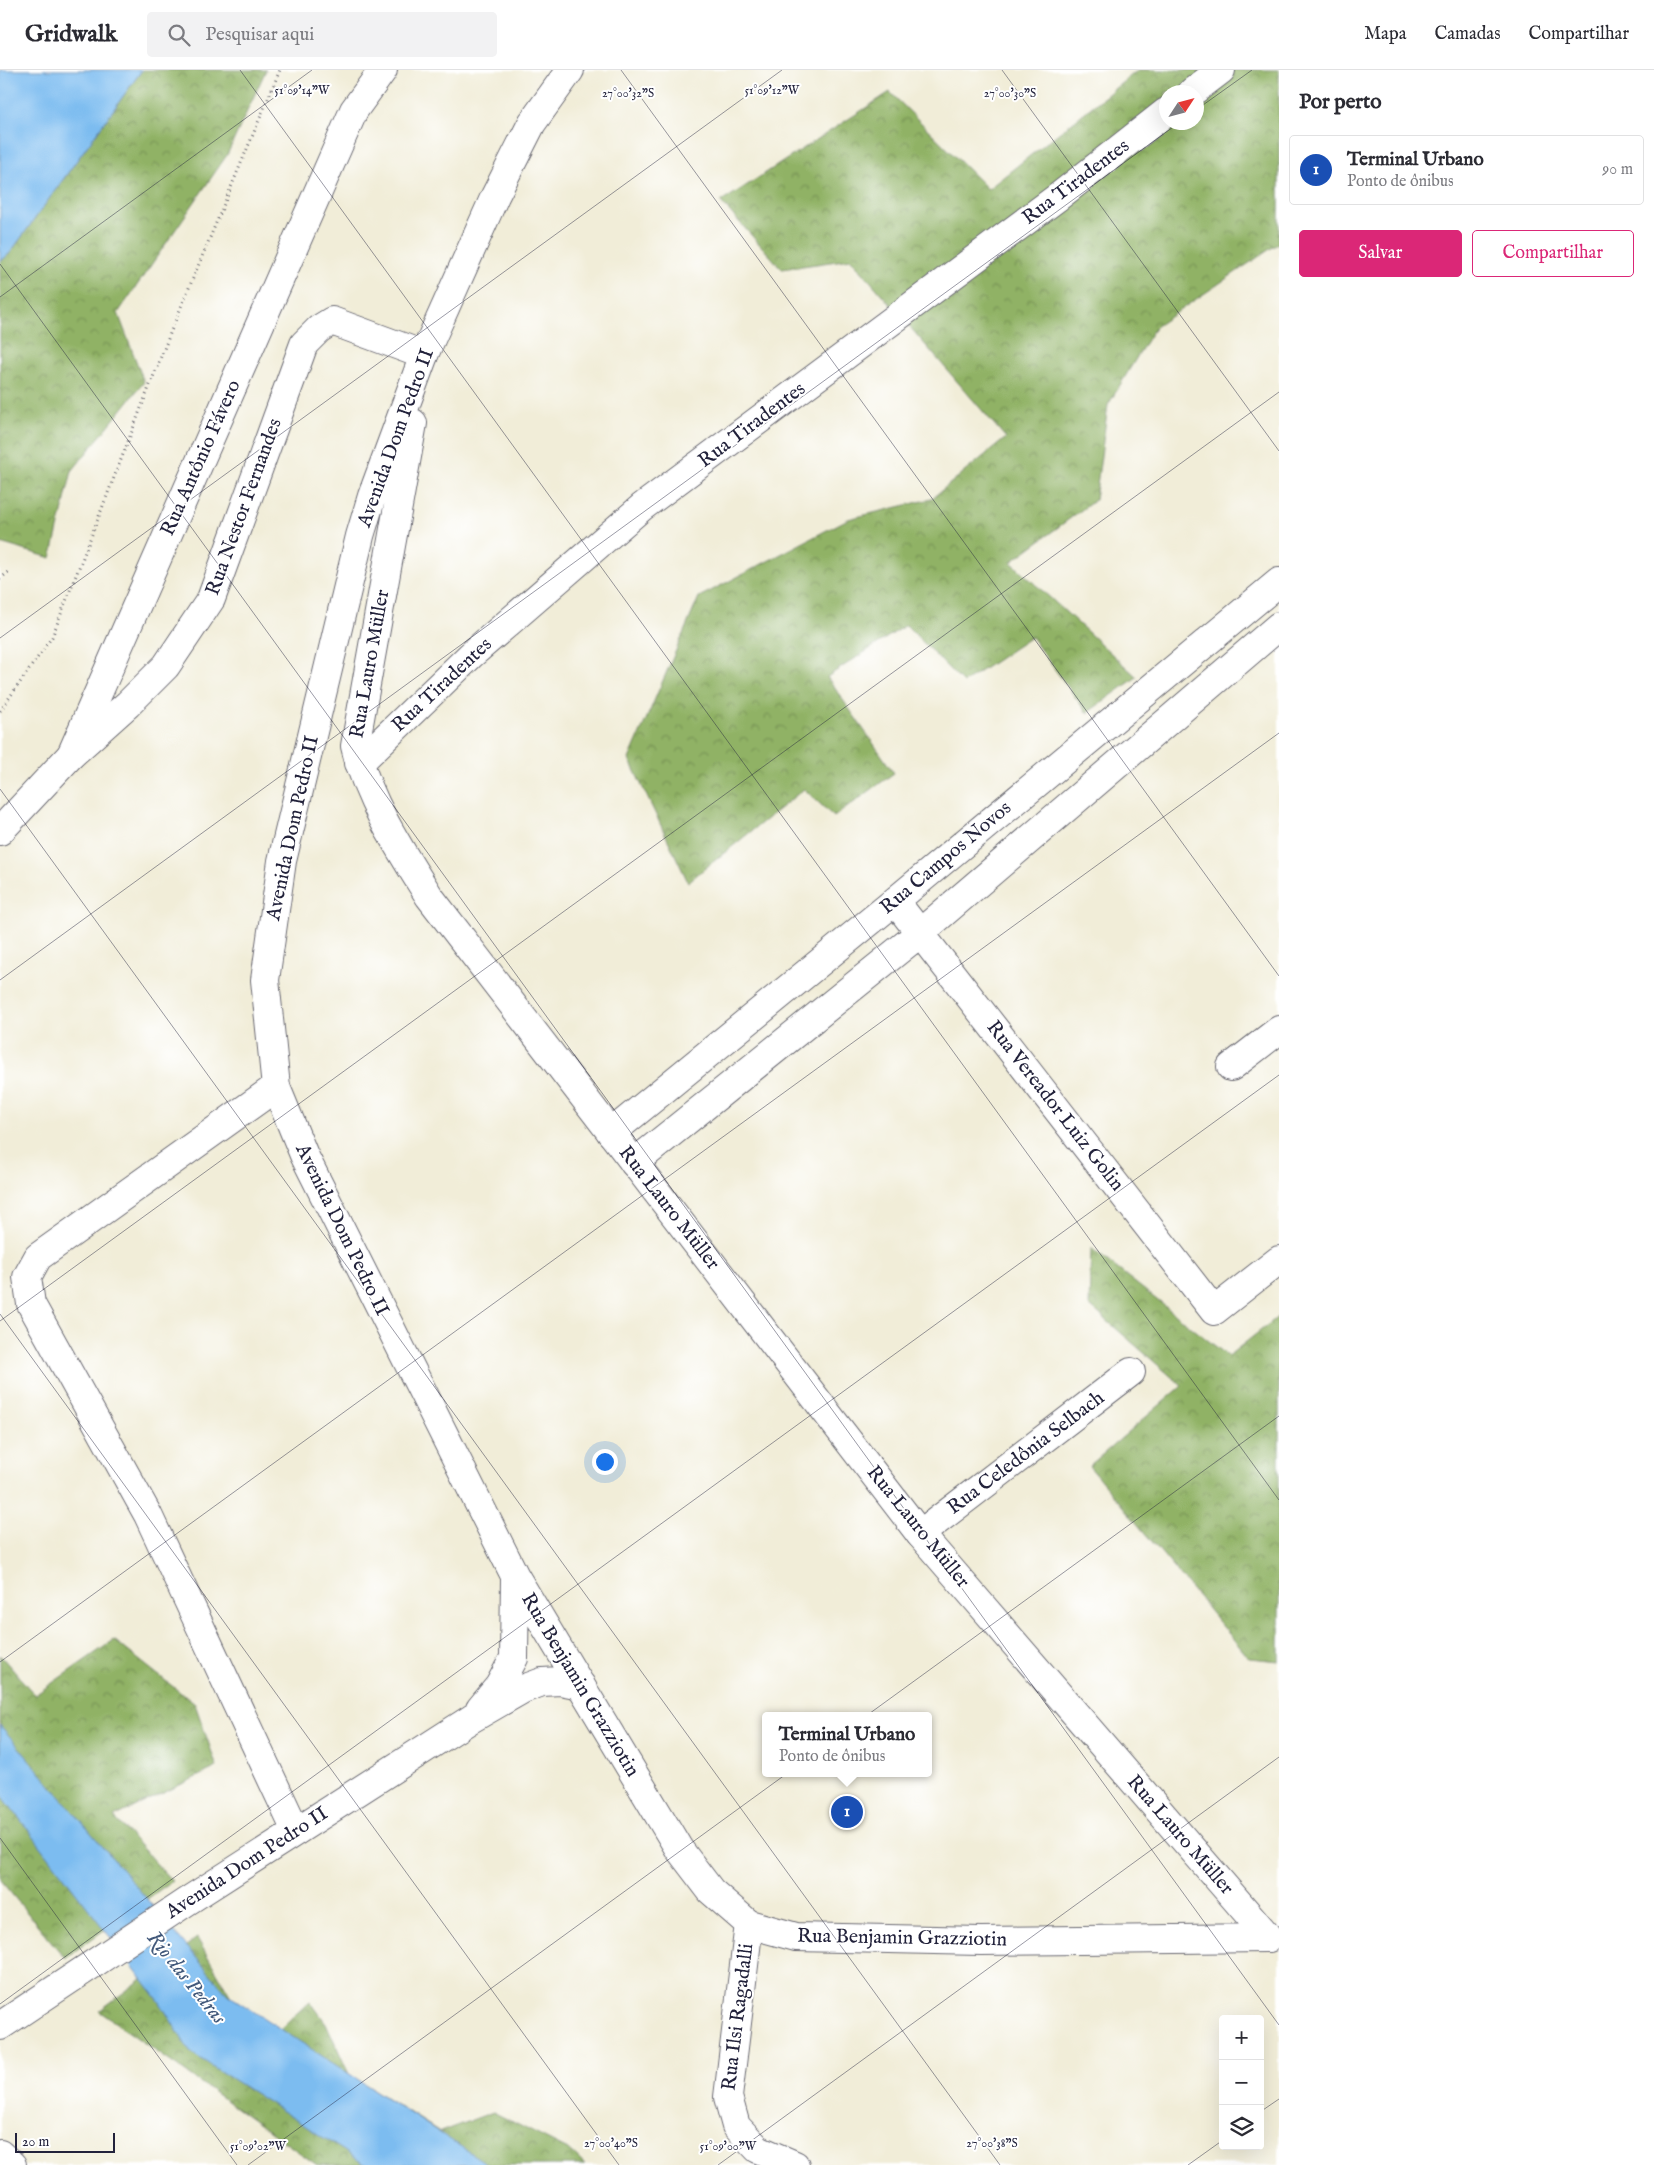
<!DOCTYPE html>
<html lang="pt">
<meta charset="utf-8">
<style>
:root{--surface:#fff;--page:#f2f2f3;--text:#2b2b33;--muted:#7c7c81;--line:#e1e1e2;--accent:#db2777}
body{margin:0;font-family:"IM FELL English",serif;background:var(--page);color:var(--text)}
.controls{position:absolute;right:15px;bottom:15px;display:grid;overflow:hidden;border-radius:5px;box-shadow:0 5px 20px #0002}
.controls button{width:45px;height:45px;display:grid;place-items:center;padding:0;border:0;border-bottom:1px solid var(--line);background:var(--surface);color:var(--text);font:25px sans-serif}
.compass{position:absolute;left:1159px;top:15px;width:45px;height:45px;border-radius:50%;background:var(--surface);box-shadow:0 5px 20px #0002;rotate:54deg}
.scale{position:absolute;left:15px;bottom:12px;width:100px;box-sizing:border-box;padding-left:5px;border:2px solid #22223b;border-top:0;font-size:14px;line-height:18px;white-space:nowrap;color:#22223b;-webkit-text-stroke:4px #fff;paint-order:stroke}
.you{position:absolute;left:604px;top:1391px;width:18px;height:18px;margin:-12px;border:4px solid #fff;border-radius:50%;background:#1a73e8;box-shadow:0 0 0 8px #1a73e833}
.badge{display:grid;place-items:center;width:32px;height:32px;border-radius:50%;background:var(--accent);color:#fff;font-size:16px;font-weight:700}
.pin{position:absolute;translate:-50% -50%;border:2px solid #fff;box-shadow:0 1px 5px #0006}
.popup{position:absolute;left:762px;top:1642px;width:170px;height:65px;box-sizing:border-box;display:grid;place-content:center;border-radius:5px;background:var(--surface);filter:drop-shadow(0 1px 4px #0005);font-size:16px;white-space:nowrap;color:var(--muted)}
.popup b{font-size:19px;color:var(--text)}
.popup::after{content:'';position:absolute;left:50%;top:100%;margin-left:-10px;border:10px solid transparent;border-top-color:var(--surface)}
.list{margin:0;padding:0;list-style:none}
h2{display:flex;justify-content:space-between;align-items:center;height:65px;margin:0;padding:0 20px;font-size:21px}
h2 small{font-size:16px;font-weight:400;color:var(--muted)}
.list li{display:grid;grid-template-columns:32px 1fr auto;gap:15px;align-items:center;box-sizing:border-box;height:70px;margin:0 10px 10px;padding:0 10px;border:1px solid var(--line);border-radius:5px}
.list b{display:block;font-size:19px;white-space:nowrap}
.list p{margin:0;font-size:16px;white-space:nowrap;color:var(--muted)}
.list em{font-size:16px;font-style:normal;color:var(--muted)}
.actions{display:flex;gap:10px;padding:15px 20px}
.actions a{flex:1;padding:11px 0;border:1px solid var(--accent);border-radius:5px;text-align:center;font-size:18px;color:var(--accent)}
.actions .main{background:var(--accent);color:#fff}
.icon{flex:none;width:28px;height:28px;fill:none;stroke:currentColor;stroke-width:2;stroke-linecap:round;stroke-linejoin:round}
.map{position:relative;flex:none;width:1279px;height:2095px;overflow:hidden}
header{display:flex;align-items:center;gap:30px;box-sizing:border-box;height:70px;padding:0 25px;background:var(--surface);border-bottom:1px solid var(--line)}
header strong{font-size:24px}
nav{display:flex;gap:28px;margin-inline-start:auto;font-size:18px}
.search{width:350px;height:45px;background:var(--page);display:flex;align-items:center;gap:12px;box-sizing:border-box;padding:0 18px;border-radius:5px;color:var(--muted);font-size:19px}
main{display:flex}
aside{flex:1;background:var(--surface)}
.map>svg:first-child{display:block}
.forest{fill:url(#forest-crowns);stroke:#596a50;fill-rule:evenodd}
.water{fill:#7bbcf0;stroke:#4e6f96}
.lines{fill:none;stroke-linecap:round;stroke-linejoin:round}
.minor-casing{stroke:#6a6972;stroke-width:30}
.major-casing{stroke:#6a6972;stroke-width:30}
.path{stroke:#6a6972;stroke-width:3;stroke-dasharray:1 4;stroke-linecap:butt}
.minor{stroke:#fff;stroke-width:28}
.major{stroke:#fff;stroke-width:28}
.ticks{fill:none;stroke:#22223b;stroke-width:1;stroke-opacity:0.45}
.labels{text-anchor:middle;dominant-baseline:central;stroke-width:4;stroke-linejoin:round;paint-order:stroke}
.street-label{font-size:20px;fill:#22223b;stroke:#fff}
.water-label{font-size:21px;font-style:italic;fill:#41587a;stroke:#fff}
.ticks-label{font-size:12px;text-anchor:middle;fill:#22223b;stroke:#fff;stroke-width:4;stroke-linejoin:round;paint-order:stroke}
</style>
<header>
<strong>Gridwalk</strong>
<div class="search"><svg class="icon" aria-label="search" viewBox="0 0 24 24"><circle cx="10" cy="10" r="6"/><path d="M15 15l6 6"/></svg>Pesquisar aqui</div>
<nav><a>Mapa</a><a>Camadas</a><a>Compartilhar</a></nav>
</header>
<main>
<div class="map">
<svg width="1279" height="2095" viewBox="0 0 1279 2095">
<defs>
<pattern id="forest-crowns" width="20" height="18" patternUnits="userSpaceOnUse" patternTransform="scale(1.25)"><rect width="20" height="18" fill="#90b265"/><path d="M2 6a3 3 0 1 1 6 0M12 15a3 3 0 1 1 6 0" fill="none" stroke="#759054"/></pattern>
</defs>
<rect width="100%" height="100%" fill="#fff"/>
<filter id="ink" filterUnits="userSpaceOnUse"><feTurbulence type="fractalNoise" baseFrequency=".02" numOctaves="2"/><feDisplacementMap in="SourceGraphic" scale="10" xChannelSelector="R" yChannelSelector="G"/><feConvolveMatrix kernelMatrix="1 2 1 2 8 2 1 2 1" color-interpolation-filters="sRGB"/></filter>
<filter id="wash" filterUnits="userSpaceOnUse"><feTurbulence type="fractalNoise" baseFrequency=".0096" numOctaves="4" result="noise"/><feDisplacementMap in="SourceGraphic" scale="20" xChannelSelector="R" yChannelSelector="G"/><feGaussianBlur stdDeviation="1.12" result="paint"/><feColorMatrix in="noise" values="0 0 0 0 0 0 0 0 0 0 0 0 0 0 0 0 0 1.4 0 .05"/><feComposite in="paint" operator="in"/></filter>
<g filter="url(#wash)">
<rect width="100%" height="100%" fill="#f1edd8"/>
<path class="forest" d="M 142,0 L 266,0 L 227,85 L 118,243 L 144,312 L 72,401 L 51,488 L 0,473 L 0,192 L 10,183 Z
M 1138,0 L 1279,0 L 1279,173 L 1155,257 L 1108,335 L 1095,430 L 1011,492 L 1137,607 L 1087,643 L 1031,567 L 963,613 L 906,555 L 827,607 L 894,703 L 834,747 L 804,719 L 688,812 L 629,689 L 699,527 L 848,449 L 931,429 L 1006,368 L 851,189 L 782,199 L 721,132 L 890,22 L 988,119 ZM 1166,22 L 1196,22 L 1196,52 L 1166,52 Z
M 1091,1178 L 1228,1286 L 1279,1246 L 1279,1591 L 1249,1588 L 1089,1396 L 1182,1316 L 1089,1235 Z
M 114,1570 L 195,1634 L 217,1697 L 114,1747 L 172,1811 L 65,1888 L 0,1810 L 0,1585 L 35,1625 Z
M 197,1868 L 245,1951 L 270,1968 L 310,1931 L 326,1953 L 349,2004 L 440,2062 L 493,2042 L 570,2081 L 585,2095 L 317,2095 L 99,1941 Z"/>
<path class="water" d="M 0,0 L 142,0 L 10,183 L 0,192 Z
M 0,1655 L 227,1924 L 489,2095 L 366,2095 L 190,1982 L 159,1931 L 0,1723 Z"/>
</g>
<g filter="url(#ink)">
<g class="lines">
<defs>
<path id="minor" d="M 1192,22 L 1221,0
M 71,685 L 128,634 L 166,596 L 211,529 L 304,274 L 319,259 L 332,251 L 424,285
M 359,693 L 471,585 L 642,437 L 1058,127 L 1166,42
M 895,831 L 1214,1241 L 1279,1190
M 1231,997 L 1279,960
M 276,1017 L 38,1187 L 27,1207 L 31,1234 L 148,1445 L 296,1761
M 611,1063 L 895,831 L 1279,512
M 634,1093 L 920,863 L 1279,556
M 920,1464 L 1131,1302
M 749,1854 L 728,2027 L 736,2056 L 758,2079 L 795,2095
M 0,2084 L 12,2095"/>
<path id="major" d="M 570,0 L 532,53 L 495,126 L 424,285 L 372,426 L 360,466 L 282,791 L 265,910 L 276,1017 L 304,1085 L 515,1506 L 679,1779 L 711,1821 L 749,1854 L 796,1867 L 981,1871 L 1269,1868
M 413,353 L 355,676 C 368,731 399,778 429,826 L 920,1464 L 1269,1868
M 0,761 L 71,685 L 354,40 L 383,0
M 480,1639 L 499,1616 L 514,1588 L 515,1506
M 0,1956 L 186,1832 L 471,1649 L 523,1619 L 542,1612 L 560,1611 L 581,1615"/>
</defs>
<use href="#minor" class="minor-casing"/>
<use href="#major" class="major-casing"/>
<path class="path" d="M 0,509 L 10,501
M 0,641 L 52,567 L 171,261 L 280,0"/>
<use href="#minor" class="minor"/>
<use href="#major" class="major"/>
</g>
</g>
<path class="ticks" d="M 240,0 L 1279,1430M 621,0 L 1279,906M 1002,0 L 1279,381M 1196,40 L 1252,0M 0,194 L 1279,1955M 0,227 L 312,0M 0,568 L 782,0M 0,719 L 1000,2095M 0,910 L 1180,52M 0,1244 L 619,2095M 0,1251 L 1279,322M 0,1592 L 1279,663M 0,1768 L 237,2095M 0,1934 L 1279,1005M 1260,2042 L 1279,2029M 248,2095 L 1279,1346M 718,2095 L 1279,1687M 1188,2095 L 1223,2070"/>
<g class="labels">
<g class="street-label">
<text transform="translate(1076 112) rotate(-37)">Rua Tiradentes</text>
<text transform="translate(752 355) rotate(-37)">Rua Tiradentes</text>
<text transform="translate(396 368) rotate(-70)">Avenida Dom Pedro II</text>
<text transform="translate(201 388) rotate(-66)">Rua Antônio Fávero</text>
<text transform="translate(244 437) rotate(-70)">Rua Nestor Fernandes</text>
<text transform="translate(370 594) rotate(-80)">Rua Lauro Müller</text>
<text transform="translate(442 615) rotate(-43)">Rua Tiradentes</text>
<text transform="translate(293 758) rotate(-78)">Avenida Dom Pedro II</text>
<text transform="translate(946 788) rotate(-40)">Rua Campos Novos</text>
<text transform="translate(1055 1036) rotate(52)">Rua Vereador Luiz Golin</text>
<text transform="translate(669 1138) rotate(52)">Rua Lauro Müller</text>
<text transform="translate(342 1160) rotate(64)">Avenida Dom Pedro II</text>
<text transform="translate(1026 1383) rotate(-37)">Rua Celedônia Selbach</text>
<text transform="translate(918 1457) rotate(51)">Rua Lauro Müller</text>
<text transform="translate(580 1615) rotate(59)">Rua Benjamin Grazziotin</text>
<text transform="translate(1180 1765) rotate(49)">Rua Lauro Müller</text>
<text transform="translate(247 1793) rotate(-33)">Avenida Dom Pedro II</text>
<text transform="translate(902 1868) rotate(1)">Rua Benjamin Grazziotin</text>
<text transform="translate(738 1947) rotate(-83)">Rua Ilsi Ragadalli</text>
</g>
<g class="water-label">
<text transform="translate(186 1908) rotate(51)">Rio das Pedras</text>
</g>
</g>
<g class="ticks-label">
<text x="302" y="24">51°09'14"W</text>
<text x="772" y="24">51°09'12"W</text>
<text x="628" y="27">27°00'32"S</text>
<text x="1010" y="27">27°00'30"S</text>
<text x="611" y="2077">27°00'40"S</text>
<text x="992" y="2077">27°00'38"S</text>
<text x="258" y="2080">51°09'02"W</text>
<text x="728" y="2080">51°09'00"W</text>
</g>
</svg>
<div class="controls">
<button>+</button>
<button>−</button>
<button><svg class="icon" aria-label="layers" viewBox="0 0 24 24"><path d="M12 4l9 5-9 5-9-5zM3 14l9 5 9-5"/></svg></button>
</div>
<svg class="compass" viewBox="-18 -18 36 36"><path d="M0-13l5 13h-10z" fill="#e53935"/><path d="M0 13l5-13h-10z" fill="#7c7c81"/></svg>
<div class="scale">20 m</div>
<div class="you"></div>
<div class="pin badge" style="left:847px;top:1742px;background:#1a4fb4">1</div>
<div class="popup"><b>Terminal Urbano</b>Ponto de ônibus</div>
</div>
<aside>
<h2>Por perto<small></small></h2>
<ul class="list">
<li><span class="badge" style="background:#1a4fb4">1</span><div><b>Terminal Urbano</b><p>Ponto de ônibus</p></div><em>90 m</em></li>
</ul>
<div class="actions"><a class="main">Salvar</a><a>Compartilhar</a></div>
</aside>
</main>
